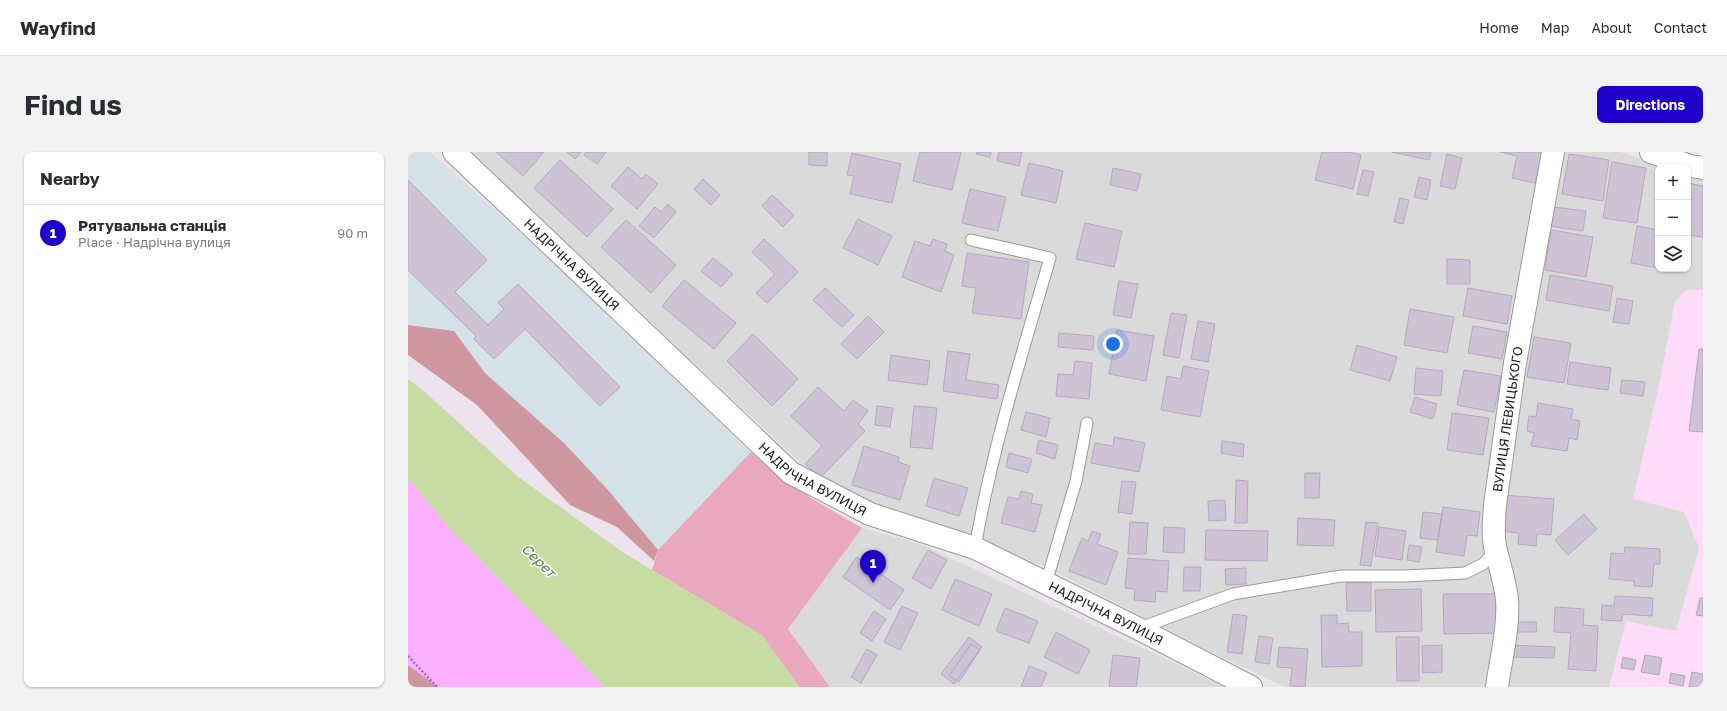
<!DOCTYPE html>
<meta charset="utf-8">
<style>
:root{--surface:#fff;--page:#f2f2f3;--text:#2b2b33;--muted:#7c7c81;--line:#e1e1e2;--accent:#1e00ca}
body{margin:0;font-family:"Golos Text",sans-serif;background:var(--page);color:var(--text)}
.controls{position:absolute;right:12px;top:12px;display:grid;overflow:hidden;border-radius:8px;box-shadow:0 1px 3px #0004}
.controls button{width:36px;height:36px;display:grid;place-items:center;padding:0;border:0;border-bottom:1px solid var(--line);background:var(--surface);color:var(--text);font:20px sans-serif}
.you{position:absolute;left:705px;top:192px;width:14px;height:14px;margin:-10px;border:3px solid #fff;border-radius:50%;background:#1a73e8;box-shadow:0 0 0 6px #1a73e833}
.badge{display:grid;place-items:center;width:26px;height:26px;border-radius:50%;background:var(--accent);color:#fff;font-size:13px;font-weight:700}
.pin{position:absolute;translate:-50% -33px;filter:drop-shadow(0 1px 2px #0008)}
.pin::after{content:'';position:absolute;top:21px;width:14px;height:12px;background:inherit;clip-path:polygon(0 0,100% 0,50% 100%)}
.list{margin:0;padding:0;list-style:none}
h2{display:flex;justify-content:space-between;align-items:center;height:52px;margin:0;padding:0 16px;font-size:17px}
h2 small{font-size:13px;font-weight:400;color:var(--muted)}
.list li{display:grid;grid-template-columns:26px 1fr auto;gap:12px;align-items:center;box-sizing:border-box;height:56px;padding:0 16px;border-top:1px solid var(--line)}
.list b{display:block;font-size:15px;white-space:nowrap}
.list p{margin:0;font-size:13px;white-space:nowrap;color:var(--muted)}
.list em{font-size:13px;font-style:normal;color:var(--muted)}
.icon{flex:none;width:22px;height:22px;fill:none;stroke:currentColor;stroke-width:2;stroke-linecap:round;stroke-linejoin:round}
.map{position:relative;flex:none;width:1295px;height:535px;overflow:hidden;border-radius:8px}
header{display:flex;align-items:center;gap:24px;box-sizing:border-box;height:56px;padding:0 20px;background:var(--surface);border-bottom:1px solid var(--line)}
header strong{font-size:19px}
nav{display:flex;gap:22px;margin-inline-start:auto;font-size:14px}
.intro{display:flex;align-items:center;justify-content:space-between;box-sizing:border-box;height:96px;padding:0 24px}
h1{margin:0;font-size:28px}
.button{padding:10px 18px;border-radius:8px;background:var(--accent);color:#fff;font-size:14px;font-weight:700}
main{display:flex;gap:24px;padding:0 24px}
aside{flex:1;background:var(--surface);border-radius:8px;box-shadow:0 1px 3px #0004}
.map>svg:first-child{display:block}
.residential{fill:#dadadb}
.industrial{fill:#d4e1e7}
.education{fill:#ffdbfa}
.grass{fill:#e9a8be}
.forest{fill:#ce979f}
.sand{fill:#fbb0ff}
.water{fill:#c7dca2}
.building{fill:#cdc3d5;stroke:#b5a5c0}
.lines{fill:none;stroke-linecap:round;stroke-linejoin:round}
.lane-casing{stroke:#9a9a9a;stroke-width:13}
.street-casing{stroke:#9a9a9a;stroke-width:24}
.path{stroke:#8c68fa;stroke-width:2.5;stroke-dasharray:2 2;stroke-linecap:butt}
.lane{stroke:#fff;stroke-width:11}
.street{stroke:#fff;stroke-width:22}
.labels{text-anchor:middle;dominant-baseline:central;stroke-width:3;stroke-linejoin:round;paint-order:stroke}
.street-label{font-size:13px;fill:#1d1d1d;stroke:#fff}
.water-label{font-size:14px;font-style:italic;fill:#517e38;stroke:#fff}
</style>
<header>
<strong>Wayfind</strong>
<nav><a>Home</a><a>Map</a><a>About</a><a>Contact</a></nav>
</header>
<div class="intro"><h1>Find us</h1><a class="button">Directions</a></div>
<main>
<aside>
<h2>Nearby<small></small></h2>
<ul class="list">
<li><span class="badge">1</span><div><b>Рятувальна станція</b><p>Place · Надрічна вулиця</p></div><em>90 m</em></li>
</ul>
</aside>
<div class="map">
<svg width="1295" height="535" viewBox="0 0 1295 535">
<rect width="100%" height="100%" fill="#ece3ee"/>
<path class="residential" d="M 55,0 L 1141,0 L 1090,416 L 1085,535 L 877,535 L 793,495 L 638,415 L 572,388 L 469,357 L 408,325 L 170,103 Z
M 1149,0 L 1211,0 L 1265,15 L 1250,15 L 1250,117 L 1280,117 L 1280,19 L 1295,23 L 1295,535 L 1093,535 L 1092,398 L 1111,211 Z
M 454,376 L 515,393 L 817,535 L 422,535 L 380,477 Z"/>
<path class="industrial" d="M 0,0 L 22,0 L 147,112 L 343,300 L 250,398 L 200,338 L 157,292 L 77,221 L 46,179 L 0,173 Z"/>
<path class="education" d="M 1278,138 L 1295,138 L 1295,535 L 1201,535 L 1218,469 L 1268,479 L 1291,396 L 1276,360 L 1225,347 L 1251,233 L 1267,149 Z"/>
<path class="grass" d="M 343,300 L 403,346 L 454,376 L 380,477 L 422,535 L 391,535 L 355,484 L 244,418 L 250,398 Z"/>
<path class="forest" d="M 0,173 L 46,179 L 77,221 L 157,292 L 200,338 L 250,398 L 246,409 L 209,375 L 162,353 L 69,253 L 0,203 Z
M 0,513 L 31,535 L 0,535 Z"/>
<path class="sand" d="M 0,326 L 44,379 L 197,535 L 31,535 L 0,513 Z"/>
<path class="water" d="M 0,227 L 16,239 L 109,324 L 216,401 L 355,484 L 391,535 L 197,535 L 44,379 L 0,326 Z"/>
<path class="building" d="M 88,0 L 136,0 L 115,24 Z
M 159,0 L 173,0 L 167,7 Z
M 178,0 L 198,0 L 189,12 L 176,3 Z
M 401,0 L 419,0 L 419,14 L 401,13 Z
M 512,0 L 553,0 L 544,38 L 505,29 Z
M 569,0 L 583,0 L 582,5 L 568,2 Z
M 591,0 L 614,0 L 611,14 L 589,9 Z
M 914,0 L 941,0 L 953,3 L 945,37 L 907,28 Z
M 984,0 L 1023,0 L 1021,8 Z
M 1092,0 L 1134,0 L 1127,31 L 1104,26 L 1109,4 Z
M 444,1 L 493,12 L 484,51 L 442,42 L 446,24 L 439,23 Z
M 1039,2 L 1054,6 L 1047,37 L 1032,34 Z
M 1161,2 L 1201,8 L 1195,49 L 1154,42 Z
M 152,8 L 205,57 L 179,85 L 126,36 Z
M 1204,10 L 1238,16 L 1229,71 L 1195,66 Z
M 621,11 L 655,19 L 648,51 L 613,43 Z
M 220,15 L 234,27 L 238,22 L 250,32 L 229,57 L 203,34 Z
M 705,16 L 733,22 L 729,39 L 702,33 Z
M 955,18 L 966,20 L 960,44 L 949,42 Z
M 1011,25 L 1023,28 L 1019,48 L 1006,45 Z
M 295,27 L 312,43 L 303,53 L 286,37 Z
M 0,28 L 79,108 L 47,140 L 80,173 L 96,157 L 90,151 L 110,132 L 212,235 L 192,254 L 117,177 L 86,207 L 66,187 L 68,184 L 0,118 Z
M 1280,31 L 1295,34 L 1295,85 L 1280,83 Z
M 562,37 L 598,45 L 590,79 L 554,71 Z
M 364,43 L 386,63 L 375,75 L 354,54 Z
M 992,46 L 1001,48 L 995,72 L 986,70 Z
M 260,52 L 268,60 L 246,86 L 231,74 L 247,55 L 253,60 Z
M 1145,55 L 1178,59 L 1175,79 L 1142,74 Z
M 450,67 L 484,84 L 470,113 L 435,96 Z
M 218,68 L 268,113 L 243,141 L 193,95 Z
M 677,71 L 714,79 L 706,115 L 668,107 Z
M 1229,74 L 1250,78 L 1250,116 L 1223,111 Z
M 1143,78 L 1185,85 L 1178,125 L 1137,118 Z
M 356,87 L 390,120 L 359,151 L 348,141 L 367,122 L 344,100 Z
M 525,87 L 539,92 L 537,99 L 546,103 L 533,140 L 494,125 L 507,89 L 522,94 Z
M 559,101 L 621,110 L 613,167 L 564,161 L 568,136 L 554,134 Z
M 305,106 L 325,122 L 313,135 L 293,119 Z
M 1039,107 L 1062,108 L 1062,132 L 1039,132 Z
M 1142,123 L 1205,134 L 1201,159 L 1138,148 Z
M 276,128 L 328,171 L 306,197 L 254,154 Z
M 711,129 L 730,132 L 723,166 L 705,163 Z
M 417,136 L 446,163 L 434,175 L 405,148 Z
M 1060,136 L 1104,144 L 1099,172 L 1055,164 Z
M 1209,146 L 1225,149 L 1221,172 L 1205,170 Z
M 1002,157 L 1046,165 L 1039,201 L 996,193 Z
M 763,161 L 779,163 L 771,206 L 755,203 Z
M 460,164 L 476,180 L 449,207 L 433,192 Z
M 790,169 L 807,172 L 800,210 L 783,207 Z
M 1065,174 L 1099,180 L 1094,207 L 1060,201 Z
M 709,178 L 746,184 L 738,229 L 701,222 Z
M 651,181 L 686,184 L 685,198 L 650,195 Z
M 345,182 L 390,227 L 364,254 L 319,209 Z
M 1126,185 L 1163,191 L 1156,231 L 1119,225 Z
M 949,193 L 989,205 L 982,229 L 942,218 Z
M 1291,197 L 1295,197 L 1295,280 L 1281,279 Z
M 540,199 L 562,202 L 558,228 L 591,233 L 589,247 L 535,239 Z
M 483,203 L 522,209 L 519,233 L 480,228 Z
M 667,209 L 684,211 L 681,247 L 648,244 L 650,222 L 665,223 Z
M 1162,210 L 1203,216 L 1200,238 L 1159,232 Z
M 775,214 L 801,219 L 792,265 L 753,258 L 759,224 L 773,227 Z
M 1008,216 L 1035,219 L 1033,244 L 1006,242 Z
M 1056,218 L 1093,224 L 1086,260 L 1049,253 Z
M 1214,228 L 1237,230 L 1235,244 L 1212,241 Z
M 410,235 L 436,259 L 445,248 L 460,259 L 450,272 L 457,279 L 412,326 L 397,312 L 414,294 L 383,264 Z
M 1007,245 L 1029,252 L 1025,267 L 1002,260 Z
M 1130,251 L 1165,257 L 1163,267 L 1172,269 L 1169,288 L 1161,286 L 1159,299 L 1123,294 L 1126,281 L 1119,279 L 1121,264 L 1128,265 Z
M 469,254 L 485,256 L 482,275 L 467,273 Z
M 506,254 L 529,256 L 524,297 L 502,295 Z
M 618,260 L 642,266 L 638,285 L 613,278 Z
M 1044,261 L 1081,266 L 1075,303 L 1039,298 Z
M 706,285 L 737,291 L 731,320 L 683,311 L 687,291 L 705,294 Z
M 631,288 L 650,293 L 647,307 L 628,301 Z
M 814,289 L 836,292 L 835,305 L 813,301 Z
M 456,294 L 491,305 L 490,310 L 502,314 L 492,348 L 444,333 Z
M 601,301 L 624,307 L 620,321 L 598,315 Z
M 897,321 L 912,321 L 911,346 L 897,346 Z
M 526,326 L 560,336 L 551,364 L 518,354 Z
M 828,328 L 840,329 L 839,371 L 827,371 Z
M 714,329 L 728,330 L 724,362 L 710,360 Z
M 613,339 L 625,342 L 623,351 L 634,353 L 627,380 L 593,371 L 600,345 L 611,347 Z
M 1095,343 L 1146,347 L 1143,383 L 1129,382 L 1128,394 L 1110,392 L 1111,381 L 1092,379 Z
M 817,348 L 818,368 L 801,369 L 800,349 Z
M 1035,355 L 1072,360 L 1069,384 L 1059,383 L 1056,404 L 1028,400 Z
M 1015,360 L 1034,362 L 1030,388 L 1012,386 Z
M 1176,362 L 1189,377 L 1160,403 L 1147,388 Z
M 890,366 L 927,368 L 925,394 L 889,393 Z
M 722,370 L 740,371 L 738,402 L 720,402 Z
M 958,370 L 970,371 L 963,414 L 952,413 Z
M 756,375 L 777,376 L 776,401 L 755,400 Z
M 971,375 L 998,379 L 994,408 L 967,404 Z
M 798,378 L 860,379 L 859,409 L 797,408 Z
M 684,379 L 693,382 L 689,392 L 710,400 L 698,433 L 661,419 L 674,386 L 680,389 Z
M 1001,393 L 1014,395 L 1011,410 L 999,408 Z
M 1217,395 L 1252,397 L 1252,412 L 1246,412 L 1244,435 L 1226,434 L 1226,429 L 1201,427 L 1203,401 L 1216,402 Z
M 520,398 L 539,408 L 523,437 L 504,426 Z
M 448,405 L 496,438 L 482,458 L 435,425 Z
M 720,406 L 761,409 L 759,440 L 748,439 L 747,450 L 726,448 L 727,437 L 717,436 Z
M 776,415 L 793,415 L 792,439 L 775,439 Z
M 838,416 L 838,432 L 818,433 L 817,417 Z
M 547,427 L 584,442 L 571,474 L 534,458 Z
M 963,430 L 963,459 L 939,459 L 938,431 Z
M 1013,437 L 1014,479 L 968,480 L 967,438 Z
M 1035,442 L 1090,442 L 1090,481 L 1036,482 Z
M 1207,444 L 1245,446 L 1244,464 L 1214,462 L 1214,469 L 1193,468 L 1194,453 L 1206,454 Z
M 1292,446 L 1295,446 L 1295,464 L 1288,463 Z
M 494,454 L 510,461 L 492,498 L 476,490 Z
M 1147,455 L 1176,457 L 1175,473 L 1190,474 L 1188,519 L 1160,517 L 1163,481 L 1146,480 Z
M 597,456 L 630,469 L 621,491 L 588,479 Z
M 466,459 L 478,467 L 464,489 L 452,481 Z
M 825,462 L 839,464 L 834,502 L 819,500 Z
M 913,463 L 929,463 L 929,472 L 940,471 L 941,480 L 954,480 L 954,514 L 914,515 Z
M 1109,470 L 1128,470 L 1129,480 L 1109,480 Z
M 648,480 L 682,498 L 670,522 L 636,505 Z
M 851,484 L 865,486 L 861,512 L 847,510 Z
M 561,485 L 574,495 L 546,532 L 533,522 Z
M 988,485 L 1011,485 L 1011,529 L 989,529 Z
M 563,492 L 572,498 L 551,530 L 541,524 Z
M 1034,493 L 1034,520 L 1015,521 L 1014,494 Z
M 1105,493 L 1147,495 L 1146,506 L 1104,505 Z
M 871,495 L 900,497 L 897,535 L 882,534 L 884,516 L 869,515 Z
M 459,497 L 469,503 L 453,531 L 443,525 Z
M 705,503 L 732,506 L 728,535 L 701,535 Z
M 1237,503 L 1254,506 L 1251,523 L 1233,520 Z
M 1215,505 L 1228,508 L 1226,518 L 1213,516 Z
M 621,514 L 639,521 L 633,535 L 613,535 Z
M 1284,520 L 1295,522 L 1295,535 L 1281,535 Z
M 1263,521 L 1277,524 L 1275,534 L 1261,531 Z"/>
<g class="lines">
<defs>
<path id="lane" d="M 563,88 L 642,106 C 614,202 584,297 567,396
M 638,431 L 668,329 L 679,271
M 732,476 L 825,442 L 933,424 L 997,424 L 1057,421 L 1075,412 L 1088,399"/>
<g id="street">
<path id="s1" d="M 46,0 L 383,321 L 462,362 L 567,396 L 731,477 L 843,535"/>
<path d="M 1243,0 L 1282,14 L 1295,16"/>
<path id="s2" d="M 1089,535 C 1093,506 1101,476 1099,447 C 1097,430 1092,415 1088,399 C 1084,384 1086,368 1087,353 L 1107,211 L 1145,0"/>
</g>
</defs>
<use href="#lane" class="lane-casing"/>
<use href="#street" class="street-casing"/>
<path class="path" d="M 0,504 L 29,535"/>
<use href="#lane" class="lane"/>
<use href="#street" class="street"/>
</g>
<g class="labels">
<g class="street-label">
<text stroke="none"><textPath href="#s1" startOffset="163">НАДРІЧНА ВУЛИЦЯ</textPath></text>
<text stroke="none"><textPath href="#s2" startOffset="271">ВУЛИЦЯ ЛЕВИЦЬКОГО</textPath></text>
<text stroke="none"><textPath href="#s1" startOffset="487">НАДРІЧНА ВУЛИЦЯ</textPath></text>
<text stroke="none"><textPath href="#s1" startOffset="811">НАДРІЧНА ВУЛИЦЯ</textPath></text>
</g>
<g class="water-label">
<text transform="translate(131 408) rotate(44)">Серет</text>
</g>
</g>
</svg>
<div class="controls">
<button>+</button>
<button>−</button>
<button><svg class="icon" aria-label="layers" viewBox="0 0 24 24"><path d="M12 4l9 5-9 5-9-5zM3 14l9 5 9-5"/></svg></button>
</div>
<div class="you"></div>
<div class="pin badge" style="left:465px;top:431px">1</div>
</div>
</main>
